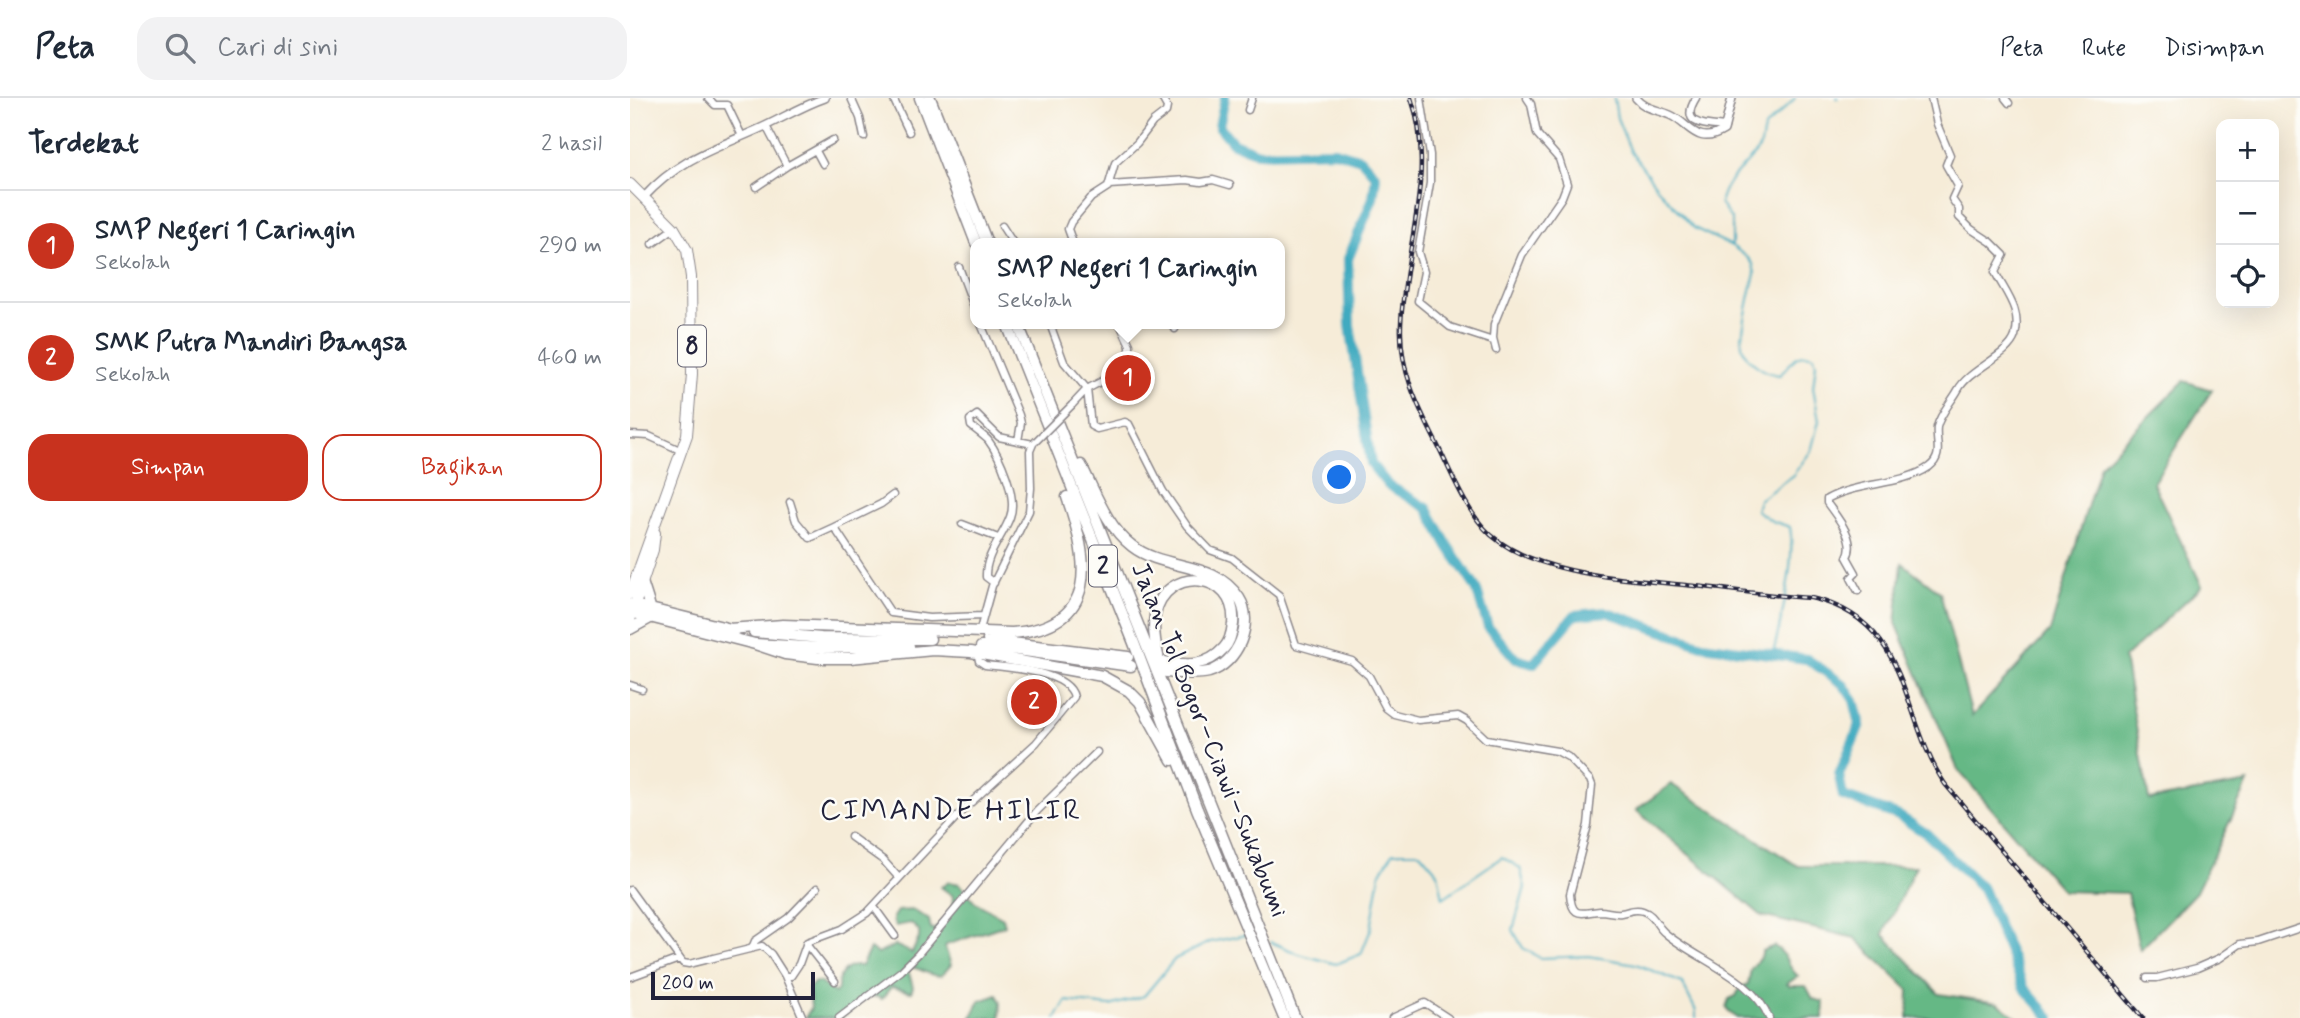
<!DOCTYPE html>
<html lang="id">
<meta charset="utf-8">
<style>
:root{--surface:#fff;--page:#f2f2f3;--text:#1f2937;--muted:#747a83;--line:#e0e1e3;--accent:#c8321e}
body{margin:0;font-family:Mynerve,sans-serif;background:var(--page);color:var(--text)}
.controls{position:absolute;right:21px;top:21px;display:grid;overflow:hidden;border-radius:14px;box-shadow:0 7px 28px #0002}
.controls button{width:63px;height:63px;display:grid;place-items:center;padding:0;border:0;border-bottom:2px solid var(--line);background:var(--surface);color:var(--text);font:35px sans-serif}
.scale{position:absolute;left:21px;bottom:18px;width:164px;box-sizing:border-box;padding-left:7px;border:4px solid #22223b;border-top:0;font-size:19px;line-height:24px;white-space:nowrap;color:#22223b;-webkit-text-stroke:5px #fdfcf7;paint-order:stroke}
.you{position:absolute;left:710px;top:380px;width:24px;height:24px;margin:-18px;border:5px solid #fff;border-radius:50%;background:#1a73e8;box-shadow:0 0 0 10px #1a73e833}
.badge{display:grid;place-items:center;width:46px;height:46px;border-radius:50%;background:var(--accent);color:#fff;font-size:23px;font-weight:700}
.pin{position:absolute;translate:-50% -50%;border:4px solid #fff;box-shadow:0 2px 7px #0006}
.popup{position:absolute;left:340px;top:140px;width:315px;height:91px;box-sizing:border-box;display:grid;place-content:center;border-radius:14px;background:var(--surface);filter:drop-shadow(0 2px 5px #0005);font-size:23px;white-space:nowrap;color:var(--muted)}
.popup b{font-size:26px;color:var(--text)}
.popup::after{content:'';position:absolute;left:50%;top:100%;margin-left:-14px;border:14px solid transparent;border-top-color:var(--surface)}
.list{margin:0;padding:0;list-style:none}
h2{display:flex;justify-content:space-between;align-items:center;height:91px;margin:0;padding:0 28px;font-size:30px}
h2 small{font-size:23px;font-weight:400;color:var(--muted)}
.list li{display:grid;grid-template-columns:46px 1fr auto;gap:21px;align-items:center;box-sizing:border-box;height:112px;padding:0 28px;border-top:2px solid var(--line)}
.list b{display:block;font-size:26px;white-space:nowrap}
.list p{margin:0;font-size:23px;white-space:nowrap;color:var(--muted)}
.list em{font-size:23px;font-style:normal;color:var(--muted)}
.actions{display:flex;gap:14px;padding:21px 28px}
.actions a{flex:1;padding:16px 0;border:2px solid var(--accent);border-radius:21px;text-align:center;font-size:24px;color:var(--accent)}
.actions .main{background:var(--accent);color:#fff}
.icon{flex:none;width:38px;height:38px;fill:none;stroke:currentColor;stroke-width:2;stroke-linecap:round;stroke-linejoin:round}
.map{position:relative;flex:none;width:1670px;height:920px;overflow:hidden}
header{display:flex;align-items:center;gap:42px;box-sizing:border-box;height:98px;padding:0 35px;background:var(--surface);border-bottom:2px solid var(--line)}
header strong{font-size:33px}
nav{display:flex;gap:38px;margin-inline-start:auto;font-size:24px}
.search{width:490px;height:63px;background:var(--page);display:flex;align-items:center;gap:18px;box-sizing:border-box;padding:0 24px;border-radius:21px;color:var(--muted);font-size:26px}
main{display:flex}
aside{flex:1;background:var(--surface)}
.map>svg:first-child{display:block}
.forest{fill:#65b885;stroke:#446d60;stroke-width:2}
.lines{fill:none;stroke-linecap:round;stroke-linejoin:round}
.stream{stroke:#40aac0;stroke-width:2}
.river{stroke:#40aac0;stroke-width:10}
.minor-casing{stroke:#8c878a;stroke-width:9}
.tertiary-casing{stroke:#8c878a;stroke-width:10}
.trunk-casing{stroke:#8c878a;stroke-width:12}
.motorway-casing{stroke:#8c878a;stroke-width:13}
.minor{stroke:#fff;stroke-width:6}
.tertiary{stroke:#fff;stroke-width:7}
.trunk{stroke:#fff;stroke-width:10}
.motorway{stroke:#fff;stroke-width:10}
.rail-casing{stroke:#22223b;stroke-width:4.5}
.rail{stroke:#fdfcf7;stroke-width:2;stroke-dasharray:5;stroke-linecap:butt}
.minor-bridge-casing{stroke:#8c878a;stroke-width:9;stroke-linecap:butt}
.minor-bridge{stroke:#fff;stroke-width:6}
.labels{text-anchor:middle;dominant-baseline:central;stroke-width:5;stroke-linejoin:round;paint-order:stroke}
.shield{fill:#fdfcf7;stroke:#646373;stroke-width:2}
.shield-label{font-size:24px;font-weight:bold;fill:#22223b}
.street-label{font-size:26px;fill:#22223b;stroke:#fdfcf7}
.quarter-label{font-size:30px;letter-spacing:2px;fill:#22223b;stroke:#fdfcf7}
</style>
<header>
<strong>Peta</strong>
<div class="search"><svg class="icon" aria-label="search" viewBox="0 0 24 24"><circle cx="10" cy="10" r="6"/><path d="M15 15l6 6"/></svg>Cari di sini</div>
<nav><a>Peta</a><a>Rute</a><a>Disimpan</a></nav>
</header>
<main>
<aside>
<h2>Terdekat<small>2 hasil</small></h2>
<ul class="list">
<li><span class="badge">1</span><div><b>SMP Negeri 1 Caringin</b><p>Sekolah</p></div><em>290 m</em></li>
<li><span class="badge">2</span><div><b>SMK Putra Mandiri Bangsa</b><p>Sekolah</p></div><em>460 m</em></li>
</ul>
<div class="actions"><a class="main">Simpan</a><a>Bagikan</a></div>
</aside>
<div class="map">
<svg width="1670" height="920" viewBox="0 0 1670 920">
<rect width="100%" height="100%" fill="#fdfcf7"/>
<filter id="ink" filterUnits="userSpaceOnUse"><feTurbulence type="fractalNoise" baseFrequency=".0143" numOctaves="2"/><feDisplacementMap in="SourceGraphic" scale="14" xChannelSelector="R" yChannelSelector="G"/><feConvolveMatrix kernelMatrix="1 2 1 2 8 2 1 2 1" color-interpolation-filters="sRGB"/></filter>
<filter id="wash" filterUnits="userSpaceOnUse"><feTurbulence type="fractalNoise" baseFrequency=".00686" numOctaves="4" result="noise"/><feDisplacementMap in="SourceGraphic" scale="28" xChannelSelector="R" yChannelSelector="G"/><feGaussianBlur stdDeviation="1.57" result="paint"/><feColorMatrix in="noise" values="0 0 0 0 0 0 0 0 0 0 0 0 0 0 0 0 0 1.4 0 .05"/><feComposite in="paint" operator="in"/></filter>
<g filter="url(#wash)">
<rect width="100%" height="100%" fill="#f6ecd8"/>
<path class="forest" d="M 1554,283 L 1582,292 L 1523,385 L 1572,488 L 1494,560 L 1519,702 L 1618,685 L 1566,794 L 1510,852 L 1497,795 L 1433,793 L 1328,672 L 1266,525 L 1272,465 L 1310,494 L 1342,618 L 1420,533 L 1470,367 Z
M 1041,686 L 1168,768 L 1286,768 L 1253,836 L 1309,896 L 1368,905 L 1387,920 L 1278,920 L 1279,892 L 1225,840 L 1132,818 L 1006,712 Z
M 319,784 L 330,786 L 345,804 L 373,820 L 375,827 L 316,847 L 315,849 L 321,867 L 312,877 C 300,880 292,870 280,869 L 278,872 L 283,889 L 281,894 L 261,889 L 252,901 C 233,891 225,915 209,920 C 199,920 185,920 175,920 L 181,910 L 179,890 L 185,884 L 189,884 L 205,895 L 208,891 C 207,877 216,866 231,868 L 240,851 L 248,856 L 265,847 L 282,855 L 289,840 L 289,833 L 281,825 L 266,828 L 263,823 L 263,819 L 267,813 L 283,812 L 299,822 L 301,831 L 305,831 L 322,813 L 323,798 L 311,789 Z
M 1144,848 C 1158,856 1156,868 1168,878 L 1157,886 L 1160,888 L 1176,888 L 1183,901 L 1194,904 L 1193,920 L 1108,920 L 1100,915 L 1096,909 L 1099,901 L 1106,898 L 1110,890 L 1118,886 L 1121,871 L 1132,857 L 1132,853 Z
M 367,897 L 371,904 L 370,920 L 341,920 L 350,903 Z"/>
<g class="lines">
<path class="stream" d="M 984,0 L 987,20 L 1001,54 L 1030,93 L 1064,130 L 1102,148 L 1118,160 L 1123,166 L 1125,176 C 1122,187 1110,239 1112,248 C 1116,263 1135,276 1150,277 C 1161,266 1166,252 1184,258 L 1186,266 L 1183,289 L 1189,323 L 1181,353 L 1163,377 L 1129,402 L 1126,412 L 1142,423 L 1160,429 C 1166,461 1151,523 1143,556
M 1207,0 L 1208,0
M 1102,148 L 1102,122 L 1090,106 C 1096,79 1113,72 1128,52 C 1134,45 1131,39 1134,32 C 1136,26 1159,8 1165,0
M 641,844 L 669,856 L 706,866 L 731,856 L 741,831 L 750,776 L 763,754 L 790,754 L 808,775 L 813,800 L 872,759 L 890,770 L 895,789 L 883,832 L 893,850 L 910,860 L 959,858 L 1006,866 L 1052,885 L 1066,913 L 1066,920
M 426,920 L 436,903 L 480,908 L 514,898 L 545,861 L 580,844 L 616,837"/>
<path class="river" d="M 595,0 L 589,28 L 603,45 L 628,55 L 705,53 L 731,61 L 746,78 L 743,100 L 718,161 L 720,227 L 741,366 L 758,387 L 797,410 L 818,448 L 846,490 L 858,529 L 886,561 L 903,566 L 945,517 L 977,514 L 1072,547 L 1177,561 L 1213,586 L 1224,602 L 1230,626 L 1209,677 L 1213,698 L 1269,718 L 1297,736 L 1353,791 L 1394,890 L 1421,920"/>
</g>
</g>
<g filter="url(#ink)">
<g class="lines">
<defs>
<path id="minor" d="M 78,0 L 85,7 L 97,7 L 112,38
M 221,0 L 230,20 L 234,39
M 263,0 L 279,34
M 791,0 L 800,57 L 800,85 L 788,154 L 794,174 L 788,203 L 820,229 L 863,243
M 1066,0 C 1049,27 1074,27 1095,29
M 1375,0 L 1379,5
M 618,12 L 622,0
M 186,53 L 193,66
M 157,68 L 203,42
M 479,87 L 557,82 L 571,84 L 583,82 L 600,87
M 126,89 L 157,68 L 136,28
M 372,128 L 383,145
M 443,145 L 438,131 L 441,124 L 461,100 L 478,89 L 485,65 L 507,45 L 523,24 L 536,14 L 537,9 L 532,0
M 22,146 L 44,130
M 329,169 L 346,214
M 351,226 L 389,317 L 391,325 L 388,343
M 420,226 L 434,264 L 457,291 L 461,328 L 467,331 L 495,324 L 499,326 L 533,393 L 557,428 L 580,452 L 602,460 L 649,497 L 666,547 L 722,563 L 739,578 L 756,610 L 764,616 L 788,622 L 828,618 L 837,623 L 856,641 L 927,653 L 938,659 L 960,682 L 962,687 L 958,727 L 940,796 C 942,822 952,814 970,813 C 977,813 984,816 991,815 C 999,814 1004,810 1013,813 C 1025,817 1026,828 1035,835 C 1067,862 1124,880 1139,920
M 543,226 L 545,231
M 493,231 L 503,226
M 866,252 L 863,240 L 864,226 L 892,157 L 932,99 L 937,86 L 929,61 L 907,36 L 901,6 L 897,0
M 442,307 L 457,291 L 480,279 L 500,263 L 500,247 L 490,226
M 0,337 L 19,338 L 52,353
M 263,397 L 251,406 L 204,429 L 261,515 L 299,520 L 353,518
M 160,404 L 166,423 L 180,440 L 204,429
M 332,426 L 368,440
M 364,485 L 356,479 C 355,456 373,439 380,419 C 388,399 370,358 358,342 C 353,337 347,333 341,328 L 340,322 L 347,317 L 369,339 L 403,346
M 1228,493 L 1221,480 L 1226,475 L 1217,459 C 1227,442 1207,419 1197,405 L 1197,401 C 1226,384 1271,388 1299,369 C 1314,358 1305,344 1307,329 C 1310,316 1322,303 1328,292 C 1339,271 1379,258 1385,238 C 1392,212 1376,196 1365,174 L 1374,157 L 1361,144 L 1341,131 L 1329,119 L 1329,111 L 1322,101 L 1328,88 L 1316,67 L 1320,57 L 1307,26 L 1301,0
M 351,528 L 362,488 L 399,413 L 401,390 L 400,353 L 403,346
M 0,587 L 12,591
M 221,739 L 253,762 L 269,780
M 0,792 L 53,865 L 59,866 L 132,848 L 141,856 L 155,878 L 161,878 L 169,866 L 177,844 L 212,831 L 237,815 L 334,711 L 406,645 L 444,599 C 439,573 376,569 355,567 L 349,563 L 348,558
M 244,809 L 265,838
M 176,846 L 205,883
M 122,850 L 125,843 L 158,820 L 187,790
M 155,878 L 173,920
M 0,879 L 49,861
M 1517,880 L 1527,880 L 1567,870 L 1590,860 L 1610,846 L 1628,844 L 1670,830
M 209,920 L 271,873 L 288,856 L 407,713 L 467,654
M 762,920 L 795,905 L 818,920"/>
<path id="tertiary" d="M 1006,0 C 1016,12 1027,11 1040,17 C 1060,26 1067,49 1094,32 L 1102,0
M 14,99 C 50,60 85,51 131,30 C 153,20 172,8 195,0"/>
<path id="trunk" d="M 0,86 L 44,130 L 57,152 L 61,179 L 62,276 L 57,337 L 0,496
M 0,522 L 23,452 L 25,435"/>
<path id="motorway" d="M 290,0 L 346,145
M 300,0 L 357,145
M 377,226 L 504,545 L 567,711 L 654,920
M 388,226 L 665,920
M 451,367 C 465,394 477,429 502,448 C 534,473 585,462 609,500 C 625,525 607,566 579,574 C 565,577 550,575 536,574
M 12,484 L 21,512
M 0,506 L 105,532
M 0,514 L 125,546 L 192,550 L 279,548
M 0,531 L 20,520
M 99,531 L 153,527 L 382,535 C 471,528 459,462 437,399
M 124,534 L 191,540 L 300,541
M 358,542 L 498,559
M 125,546 L 155,556 L 188,560 L 220,560 L 303,552 L 341,554 L 472,578 L 499,593 L 510,604 L 542,662
M 351,549 L 373,550 L 501,568
M 531,570 C 527,553 522,535 525,517 C 535,466 608,473 603,526 C 602,534 600,544 594,550 C 577,569 557,568 534,564"/>
</defs>
<use href="#minor" class="minor-casing"/>
<use href="#tertiary" class="tertiary-casing"/>
<use href="#trunk" class="trunk-casing"/>
<use href="#motorway" class="motorway-casing"/>
<use href="#minor" class="minor"/>
<use href="#tertiary" class="tertiary"/>
<use href="#trunk" class="trunk"/>
<use href="#motorway" class="motorway"/>
<defs>
<path id="rail" d="M 781,0 C 807,73 774,152 771,226 C 769,271 787,307 807,346 C 822,376 836,414 861,437 C 909,479 1003,481 1065,488 C 1103,492 1142,498 1181,500 C 1282,522 1269,618 1315,686 L 1513,920"/>
</defs>
<use href="#rail" class="rail-casing"/>
<use href="#rail" class="rail"/>
<defs>
<path id="minor-bridge" d="M 405,344 L 442,307"/>
</defs>
<use href="#minor-bridge" class="minor-bridge-casing"/>
<use href="#minor-bridge" class="minor-bridge"/>
</g>
</g>
<g class="labels">
<g class="shield">
<rect x="48" y="227.5" width="28" height="41" rx="5"/>
<rect x="459" y="447.5" width="28" height="41" rx="5"/>
</g>
<g class="shield-label">
<text x="62" y="248">8</text>
<text x="473" y="468">2</text>
</g>
<g class="street-label">
<text transform="translate(579 642) rotate(68)">Jalan Tol Bogor–Ciawi–Sukabumi</text>
</g>
<g class="quarter-label">
<text x="321" y="712">CIMANDE HILIR</text>
</g>
</g>
</svg>
<div class="controls">
<button>+</button>
<button>−</button>
<button><svg class="icon" aria-label="locate" viewBox="0 0 24 24"><circle cx="12" cy="12" r="6"/><path d="M12 2v4M12 18v4M2 12h4M18 12h4"/></svg></button>
</div>
<div class="scale">200 m</div>
<div class="you"></div>
<div class="pin badge" style="left:498px;top:280px">1</div>
<div class="popup"><b>SMP Negeri 1 Caringin</b>Sekolah</div>
<div class="pin badge" style="left:404px;top:604px">2</div>
</div>
</main>
